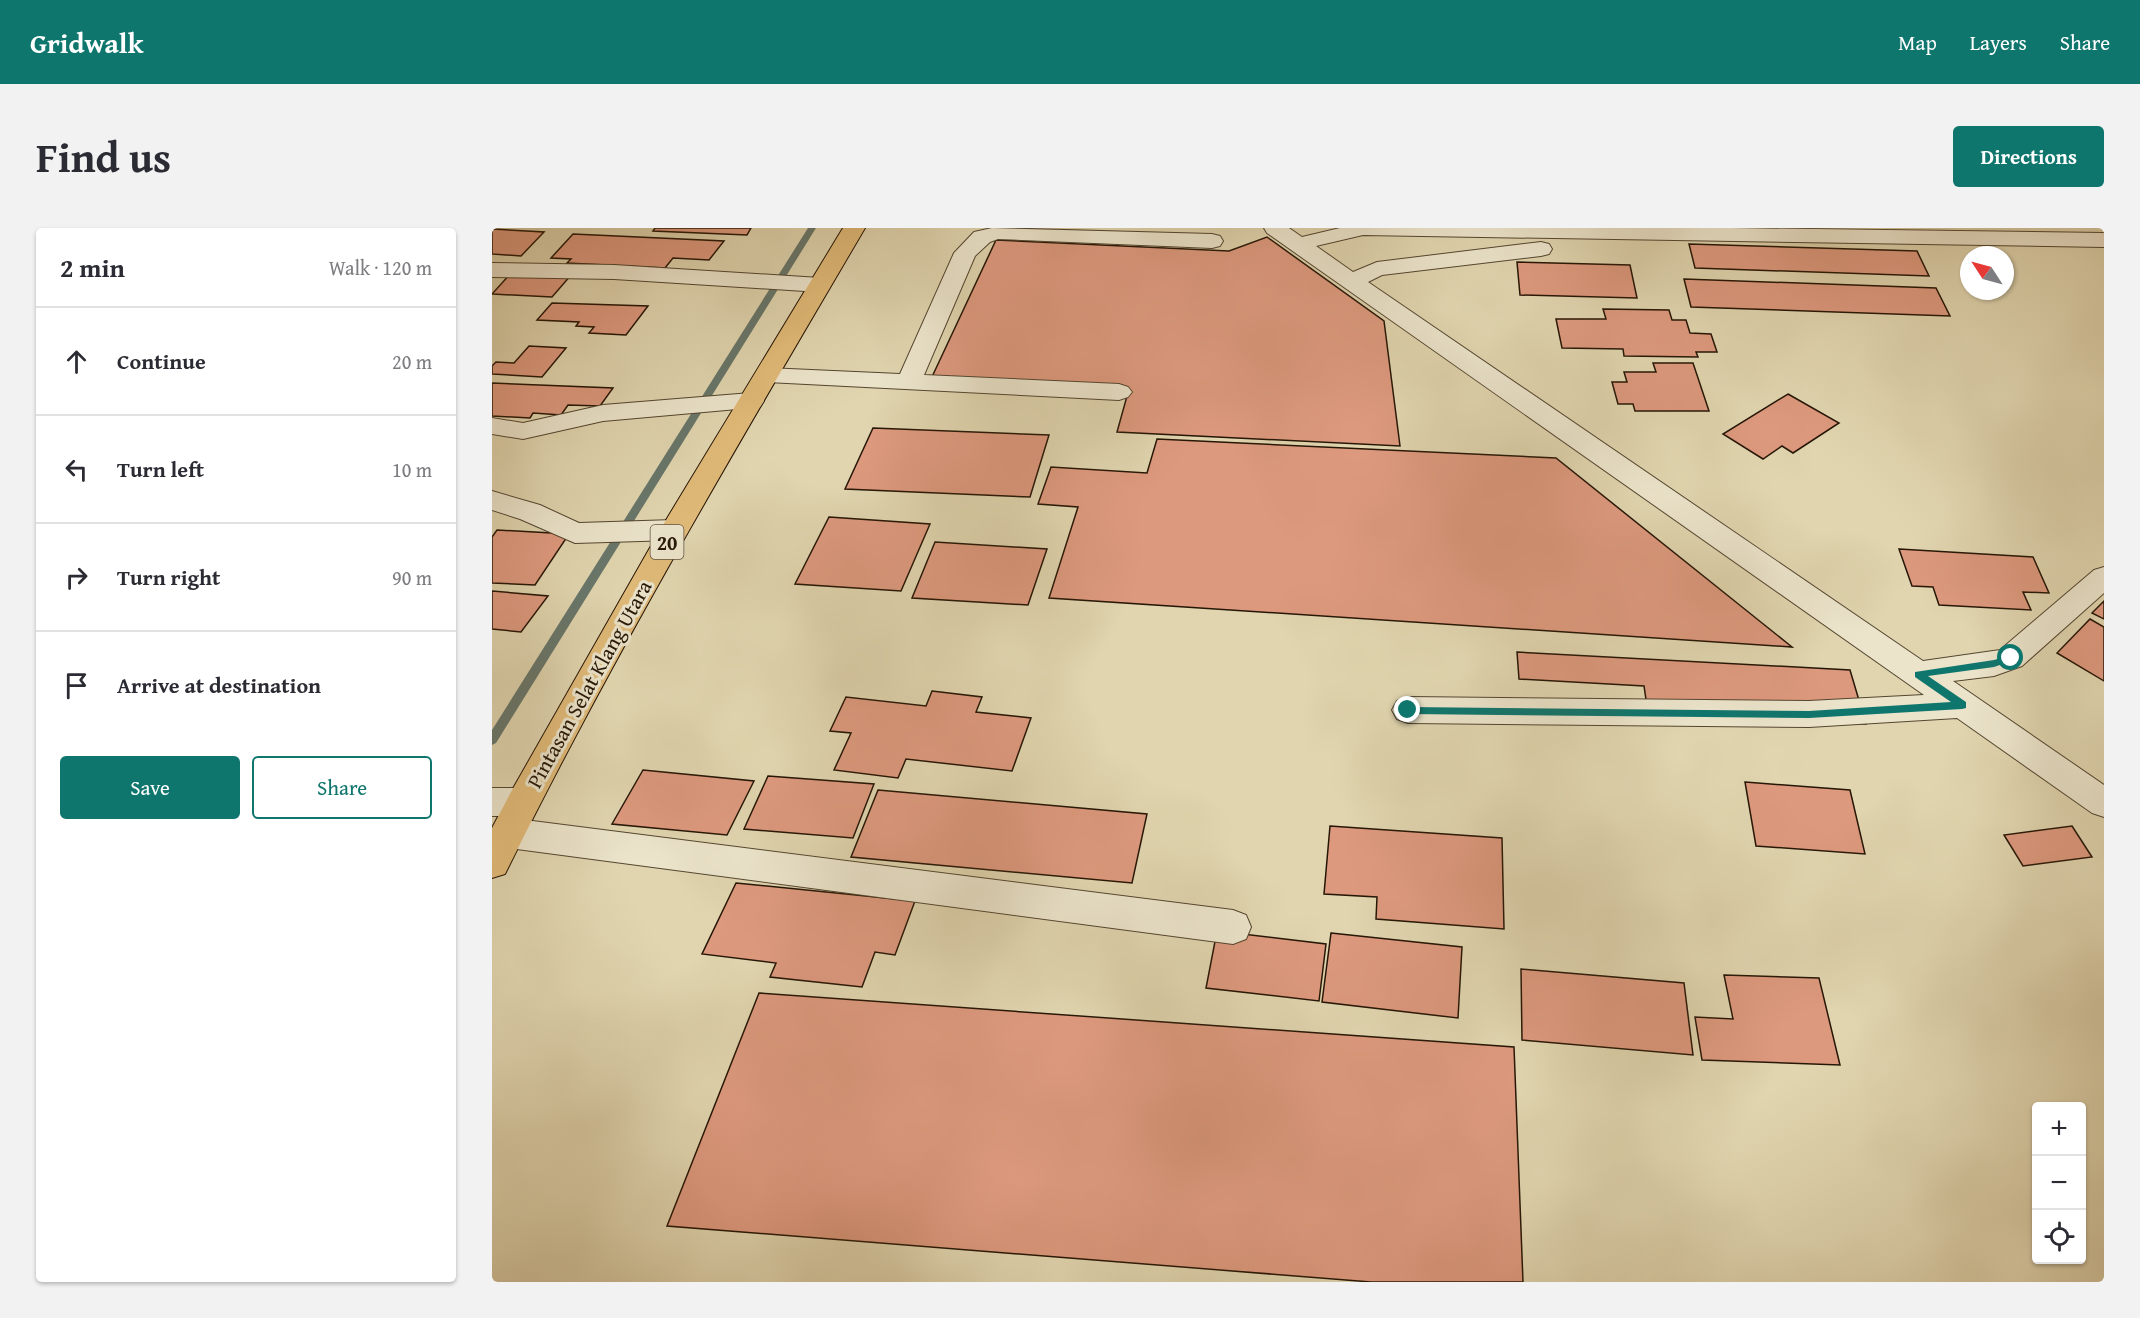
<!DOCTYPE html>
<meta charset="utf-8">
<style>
:root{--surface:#fff;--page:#f2f2f3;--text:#2b2b33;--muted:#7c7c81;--line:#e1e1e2;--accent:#0f766e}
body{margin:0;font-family:"Gentium Book Plus",serif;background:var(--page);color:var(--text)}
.controls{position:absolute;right:18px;bottom:18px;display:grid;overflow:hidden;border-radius:6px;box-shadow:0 2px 4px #0004}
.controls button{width:54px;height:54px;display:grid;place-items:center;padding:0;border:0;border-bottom:2px solid var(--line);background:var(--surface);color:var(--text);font:30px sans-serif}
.compass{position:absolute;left:1468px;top:18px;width:54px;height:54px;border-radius:50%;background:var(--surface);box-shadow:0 2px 4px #0004;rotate:306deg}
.stop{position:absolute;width:18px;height:18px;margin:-14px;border:4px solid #0f766e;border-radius:50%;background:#fff}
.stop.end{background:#0f766e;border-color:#fff;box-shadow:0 2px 6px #0008}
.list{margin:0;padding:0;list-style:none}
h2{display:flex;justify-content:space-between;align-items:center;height:78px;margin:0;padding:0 24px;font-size:26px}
h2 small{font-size:20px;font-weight:400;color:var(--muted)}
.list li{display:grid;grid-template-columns:39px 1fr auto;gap:18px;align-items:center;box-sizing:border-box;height:108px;padding:0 24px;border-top:2px solid var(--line)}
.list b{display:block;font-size:22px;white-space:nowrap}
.list em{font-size:20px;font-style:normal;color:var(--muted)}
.actions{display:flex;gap:12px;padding:18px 24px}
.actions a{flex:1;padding:14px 0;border:2px solid var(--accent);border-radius:6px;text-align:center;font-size:21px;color:var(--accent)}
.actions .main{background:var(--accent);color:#fff}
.icon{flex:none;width:33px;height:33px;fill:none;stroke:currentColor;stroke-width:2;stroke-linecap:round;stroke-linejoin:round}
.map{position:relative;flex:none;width:1612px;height:1054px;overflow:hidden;border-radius:6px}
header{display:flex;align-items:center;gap:36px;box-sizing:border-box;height:84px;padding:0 30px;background:var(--accent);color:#fff}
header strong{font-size:28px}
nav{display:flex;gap:33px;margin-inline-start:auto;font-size:21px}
.intro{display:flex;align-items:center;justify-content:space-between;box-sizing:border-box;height:144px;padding:0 36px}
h1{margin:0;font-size:42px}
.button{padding:15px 27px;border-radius:6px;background:var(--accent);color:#fff;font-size:21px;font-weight:700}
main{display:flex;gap:36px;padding:0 36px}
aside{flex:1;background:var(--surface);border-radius:6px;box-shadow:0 2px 4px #0004}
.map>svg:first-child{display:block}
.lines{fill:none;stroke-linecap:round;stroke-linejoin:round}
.stream{fill:#68776b;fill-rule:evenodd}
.building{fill:#dd997e;stroke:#261606;stroke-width:1.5}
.minor-casing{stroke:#544630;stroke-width:2}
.highway-casing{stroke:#261606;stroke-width:2}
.minor{fill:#ebe4cb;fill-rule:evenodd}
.highway{fill:#e0ba78;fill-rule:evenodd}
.route{fill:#0f766e}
.labels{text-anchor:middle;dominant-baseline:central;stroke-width:6;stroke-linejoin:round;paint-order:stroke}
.shield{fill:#ebe4cb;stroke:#615441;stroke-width:1.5}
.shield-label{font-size:20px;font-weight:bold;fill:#261606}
.street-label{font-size:21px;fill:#261606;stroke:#ebe4cb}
</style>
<header>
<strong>Gridwalk</strong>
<nav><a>Map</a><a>Layers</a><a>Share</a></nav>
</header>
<div class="intro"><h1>Find us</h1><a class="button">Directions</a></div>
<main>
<aside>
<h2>2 min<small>Walk · 120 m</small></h2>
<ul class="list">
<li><svg class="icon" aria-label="ahead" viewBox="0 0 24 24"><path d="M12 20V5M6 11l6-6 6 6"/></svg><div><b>Continue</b></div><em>20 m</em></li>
<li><svg class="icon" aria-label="left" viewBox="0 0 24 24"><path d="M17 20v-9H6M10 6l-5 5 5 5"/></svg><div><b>Turn left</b></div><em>10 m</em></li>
<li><svg class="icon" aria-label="right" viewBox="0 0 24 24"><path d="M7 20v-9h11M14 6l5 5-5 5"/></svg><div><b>Turn right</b></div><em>90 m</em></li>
<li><svg class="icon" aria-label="arrive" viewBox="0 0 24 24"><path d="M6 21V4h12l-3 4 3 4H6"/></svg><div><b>Arrive at destination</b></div></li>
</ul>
<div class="actions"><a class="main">Save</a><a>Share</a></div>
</aside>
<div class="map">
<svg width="1612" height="1054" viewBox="0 0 1612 1054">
<rect width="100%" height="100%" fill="#e0d5af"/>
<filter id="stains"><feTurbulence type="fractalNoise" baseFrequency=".00333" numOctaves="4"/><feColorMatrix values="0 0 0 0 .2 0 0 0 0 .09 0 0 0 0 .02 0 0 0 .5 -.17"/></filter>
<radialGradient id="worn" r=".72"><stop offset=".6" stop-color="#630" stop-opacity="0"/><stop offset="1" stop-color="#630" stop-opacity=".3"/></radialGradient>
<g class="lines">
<path class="stream" d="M 316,0 L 324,0 L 4,515 L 0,517 L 0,502 Z"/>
</g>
<path class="building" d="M 163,0 L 259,0 L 255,7 L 161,3 Z
M 0,1 L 52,4 L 29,28 L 0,26 Z
M 81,6 L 232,13 L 217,32 L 181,30 L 173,40 L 75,35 L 79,31 L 59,30 Z
M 775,9 L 892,93 L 908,218 L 625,204 L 637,161 L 439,151 L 504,12 L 737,23 Z
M 1197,16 L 1425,23 L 1437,48 L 1203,40 Z
M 1025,34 L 1138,37 L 1145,70 L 1028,67 Z
M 20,44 L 80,46 L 60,69 L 0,66 Z
M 1192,51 L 1444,60 L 1458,88 L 1199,79 Z
M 60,75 L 156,78 L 134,107 L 97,105 L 102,99 L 84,98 L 87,94 L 45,92 Z
M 1111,81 L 1177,82 L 1180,92 L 1194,92 L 1198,105 L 1219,106 L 1225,124 L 1204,124 L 1206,129 L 1132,128 L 1131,121 L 1070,120 L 1064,91 L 1114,91 Z
M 37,118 L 74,120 L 50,149 L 0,146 L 0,138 L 4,134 L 22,135 Z
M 1161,135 L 1201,135 L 1217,183 L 1143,183 L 1141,176 L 1126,176 L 1120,154 L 1135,154 L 1132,144 L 1164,144 Z
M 0,155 L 121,160 L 108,178 L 76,177 L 69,187 L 41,185 L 38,190 L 0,188 Z
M 1296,166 L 1347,195 L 1301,225 L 1290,218 L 1271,231 L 1231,206 Z
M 381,200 L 557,207 L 538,269 L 353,261 Z
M 665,211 L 1064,230 L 1300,419 L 557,370 L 586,279 L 546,276 L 559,239 L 655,245 Z
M 337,289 L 438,296 L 409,363 L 303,356 Z
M 5,302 L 77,306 L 43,357 L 0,355 L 0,309 Z
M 443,314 L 555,321 L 536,377 L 420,370 Z
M 1407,321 L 1541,329 L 1557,365 L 1531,364 L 1539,382 L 1447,377 L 1441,359 L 1420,358 Z
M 0,363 L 56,368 L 29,404 L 0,401 Z
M 1612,373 L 1612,391 L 1600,385 Z
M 1598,391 L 1612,399 L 1612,453 L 1565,425 Z
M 1025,424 L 1358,442 L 1374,496 L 1156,485 L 1152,458 L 1027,451 Z
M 440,463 L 490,469 L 484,484 L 539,490 L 520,543 L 414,531 L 406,550 L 342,542 L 359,505 L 338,503 L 354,469 L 434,478 Z
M 151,542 L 262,553 L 235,607 L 120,596 Z
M 276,548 L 382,556 L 361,610 L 252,601 Z
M 1253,554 L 1358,562 L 1373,626 L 1264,618 Z
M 386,562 L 655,586 L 640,655 L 359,629 Z
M 838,598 L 1010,610 L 1012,701 L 884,691 L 885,669 L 832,666 Z
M 1580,598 L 1600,629 L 1531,638 L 1512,607 Z
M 244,655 L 423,673 L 403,727 L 383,724 L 370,759 L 278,749 L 284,735 L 210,726 Z
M 725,703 L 834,716 L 827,773 L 714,760 Z
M 839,705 L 970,719 L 966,790 L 830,774 Z
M 1029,741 L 1192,755 L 1201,827 L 1030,812 Z
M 1232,747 L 1327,750 L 1348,837 L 1210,832 L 1203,789 L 1241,791 Z
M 267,765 L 1022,819 L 1031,1054 L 879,1054 L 175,998 Z"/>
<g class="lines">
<defs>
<path id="minor" d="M 500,0 L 720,6 L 728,8 L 731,13 L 728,18 L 720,20 L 506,11 L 498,14 L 483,28 L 432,147 L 627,156 L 636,159 L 640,164 L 636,169 L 627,172 L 275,154 L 266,152 L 263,147 L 266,142 L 275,140 L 408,146 L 462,25 L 482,4 Z
M 772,0 L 797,0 L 810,9 L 848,0 L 1240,0 L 1612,5 L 1612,19 L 871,7 L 824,18 L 861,44 L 885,34 L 1049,14 L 1057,16 L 1060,21 L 1057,26 L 1049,28 L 890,47 L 876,54 L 1431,433 L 1508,422 L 1602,342 L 1612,339 L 1612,365 L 1530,438 L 1502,448 L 1461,453 L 1612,557 L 1612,589 L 1600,585 L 1465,490 L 1317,499 L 916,495 L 905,491 L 900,482 L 905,473 L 916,469 L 1317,473 L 1432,467 L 775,5 Z
M 0,35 L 122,37 L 328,50 L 336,52 L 339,57 L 336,62 L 328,64 L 122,51 L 0,49 Z
M 259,165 L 268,167 L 272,173 L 268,179 L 111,193 L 31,211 L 0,206 L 0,190 L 31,195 L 111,177 Z
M 0,263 L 48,277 L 87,295 L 182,292 L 192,295 L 196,302 L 192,309 L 182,312 L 83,315 L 28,291 L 0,282 Z
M 0,560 L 31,560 L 43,564 L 48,574 L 43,584 L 31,588 L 0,588 Z
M 17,590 L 741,682 L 754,687 L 759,699 L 754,711 L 741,716 L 17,620 L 5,615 L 0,606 L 5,595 Z"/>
<path id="highway" d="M 351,0 L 373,0 C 248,213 122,425 13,646 L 0,650 L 0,600 L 19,564 L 168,302 Z"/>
</defs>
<use href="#minor" class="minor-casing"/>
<use href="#highway" class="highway-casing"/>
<use href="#minor" class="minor"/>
<use href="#highway" class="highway"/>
</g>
<path class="route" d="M 1519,427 L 1524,430 L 1522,432 L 1502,439 L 1436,448 L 1474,474 L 1474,480 L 1470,481 L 1317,490 L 916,486 L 912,482 L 916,479 L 1317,483 L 1459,474 L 1423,449 L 1423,444 L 1502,432 Z"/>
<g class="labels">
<rect class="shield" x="158.5" y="297" width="33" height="34" rx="4.5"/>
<g class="shield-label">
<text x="175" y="314">20</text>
</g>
<g class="street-label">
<text transform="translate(97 456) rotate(-61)">Pintasan Selat Klang Utara</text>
</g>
</g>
<rect width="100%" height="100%" filter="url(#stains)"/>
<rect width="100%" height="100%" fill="url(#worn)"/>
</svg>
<div class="controls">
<button>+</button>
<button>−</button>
<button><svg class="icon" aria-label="locate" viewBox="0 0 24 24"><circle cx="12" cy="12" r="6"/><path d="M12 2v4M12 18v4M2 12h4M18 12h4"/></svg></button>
</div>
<svg class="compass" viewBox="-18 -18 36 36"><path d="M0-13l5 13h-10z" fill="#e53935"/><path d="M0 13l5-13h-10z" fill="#7c7c81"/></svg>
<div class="stop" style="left:1519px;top:430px"></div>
<div class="stop end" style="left:916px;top:482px"></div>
</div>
</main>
